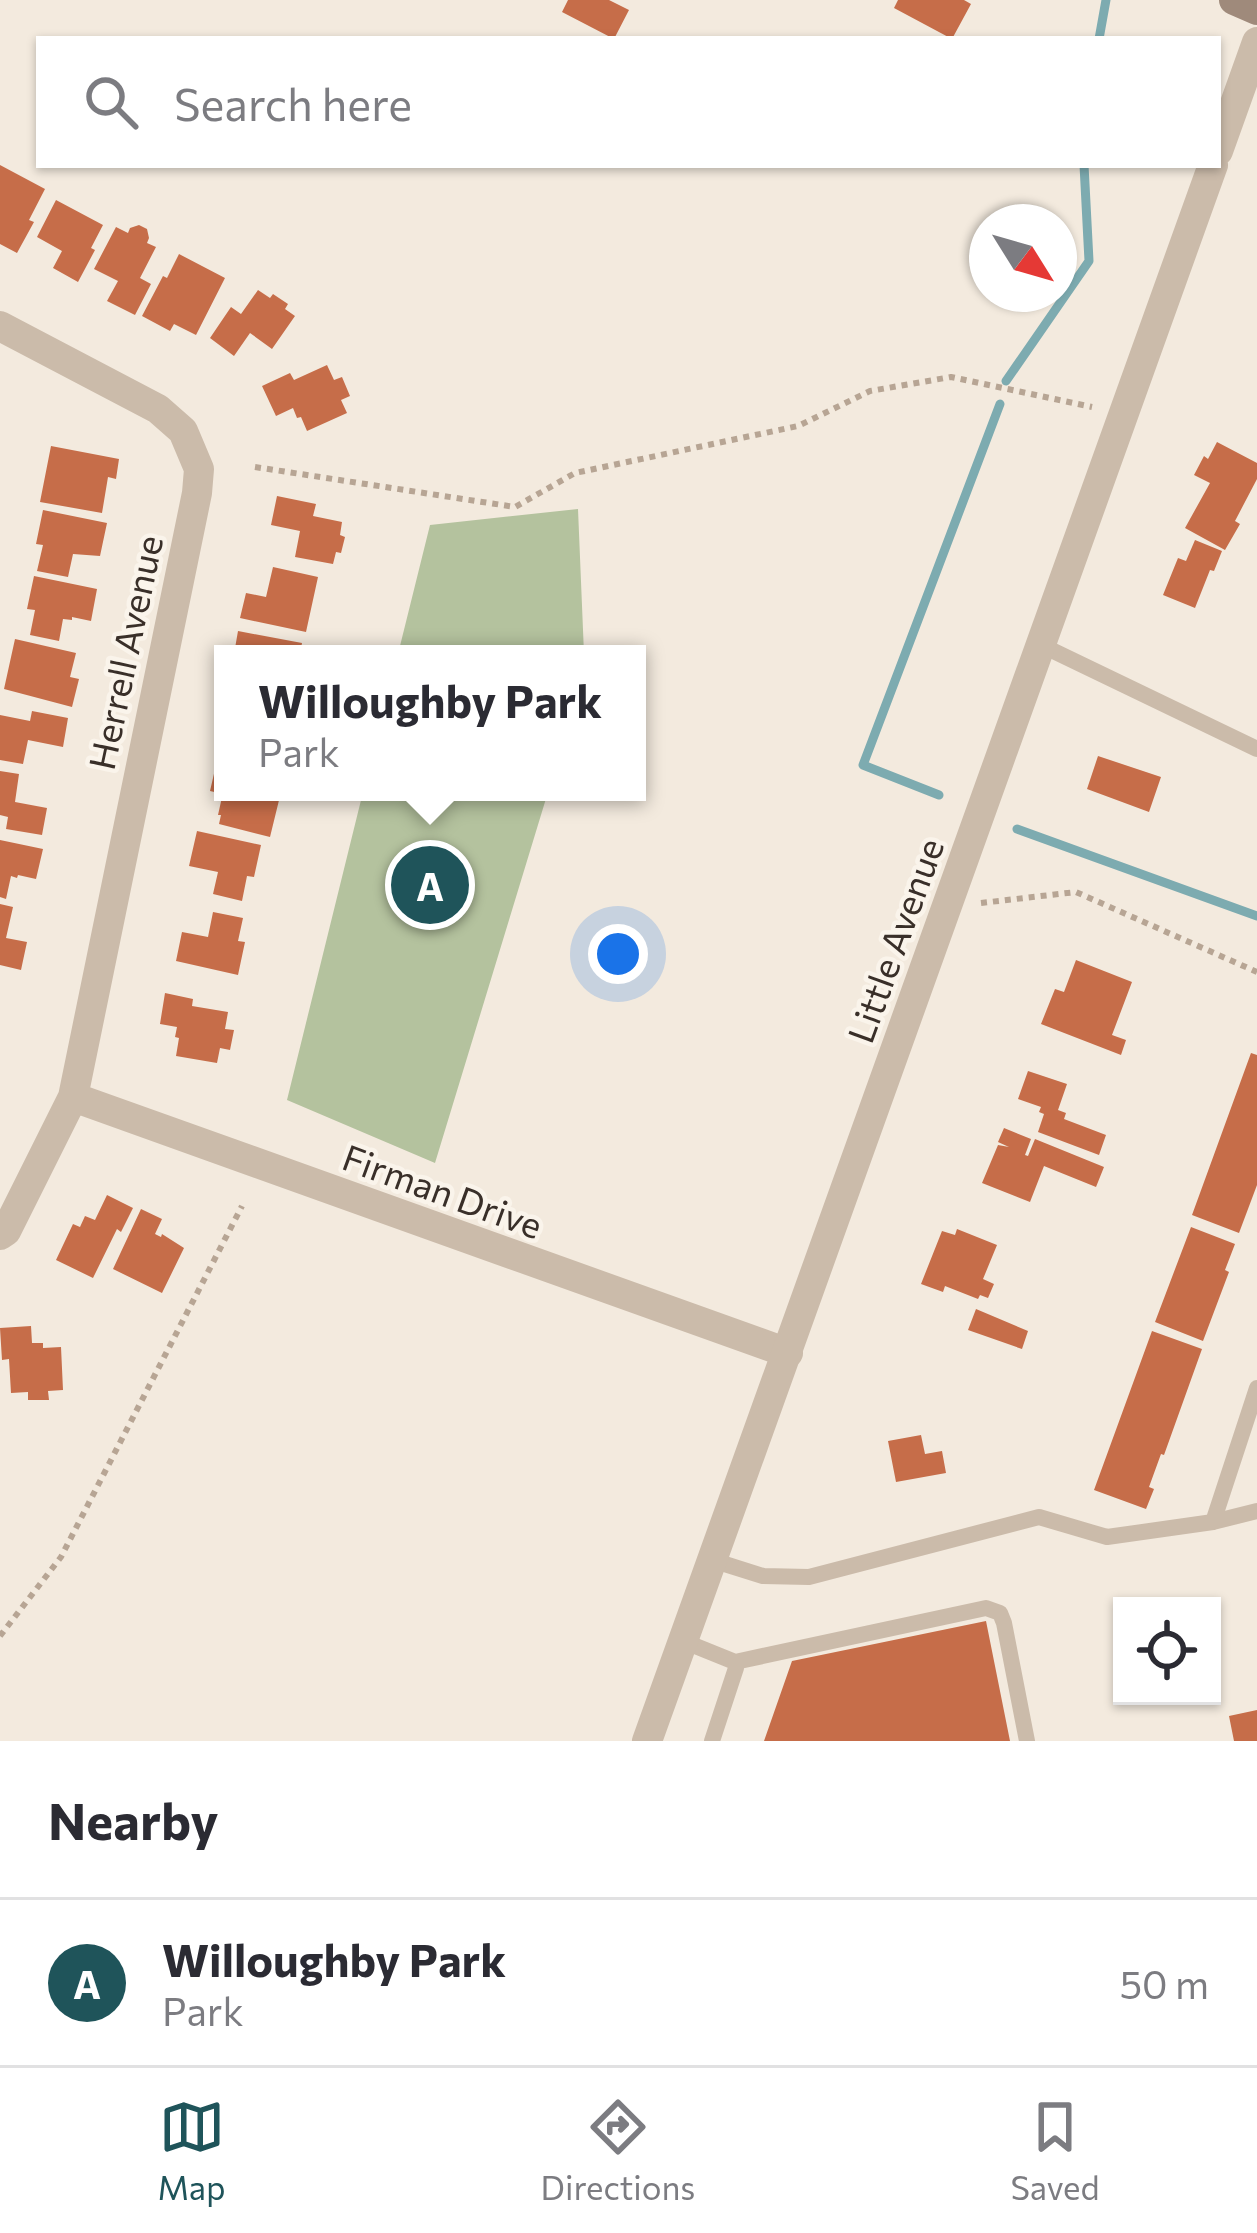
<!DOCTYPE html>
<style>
:root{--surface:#fff;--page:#f2f2f3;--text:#2b2b33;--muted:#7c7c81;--line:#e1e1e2;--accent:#1f545a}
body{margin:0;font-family:Commissioner,sans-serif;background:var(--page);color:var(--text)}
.controls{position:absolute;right:36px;bottom:36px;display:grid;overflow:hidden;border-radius:0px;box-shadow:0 3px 9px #0004}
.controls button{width:108px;height:108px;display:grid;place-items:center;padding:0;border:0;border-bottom:3px solid var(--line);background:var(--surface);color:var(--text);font:60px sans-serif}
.compass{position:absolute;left:969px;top:204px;width:108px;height:108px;border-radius:50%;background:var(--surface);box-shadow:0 3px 9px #0004;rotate:127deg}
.you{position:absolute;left:618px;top:954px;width:42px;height:42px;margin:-30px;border:9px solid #fff;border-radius:50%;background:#1a73e8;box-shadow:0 0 0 18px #1a73e833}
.badge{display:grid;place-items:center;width:78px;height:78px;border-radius:50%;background:var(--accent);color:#fff;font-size:39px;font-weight:700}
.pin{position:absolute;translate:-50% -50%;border:6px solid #fff;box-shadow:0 3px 12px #0006}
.popup{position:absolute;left:214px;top:645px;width:432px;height:156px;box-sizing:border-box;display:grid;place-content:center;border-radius:0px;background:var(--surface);filter:drop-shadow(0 3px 9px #0005);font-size:39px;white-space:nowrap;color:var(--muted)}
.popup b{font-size:45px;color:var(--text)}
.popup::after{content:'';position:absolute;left:50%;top:100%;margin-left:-24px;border:24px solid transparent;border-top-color:var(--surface)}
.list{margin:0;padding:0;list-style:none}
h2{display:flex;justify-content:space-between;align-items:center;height:156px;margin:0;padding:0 48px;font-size:51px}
h2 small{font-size:39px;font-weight:400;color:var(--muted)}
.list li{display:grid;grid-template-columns:78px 1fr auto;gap:36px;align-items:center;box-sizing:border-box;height:168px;padding:0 48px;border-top:3px solid var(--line)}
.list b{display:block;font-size:45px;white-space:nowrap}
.list p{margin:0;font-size:39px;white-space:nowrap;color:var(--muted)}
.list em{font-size:39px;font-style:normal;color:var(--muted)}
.icon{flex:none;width:66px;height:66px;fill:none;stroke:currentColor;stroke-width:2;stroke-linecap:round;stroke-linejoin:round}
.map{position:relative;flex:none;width:1257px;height:1741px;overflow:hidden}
.search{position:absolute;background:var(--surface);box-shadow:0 3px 9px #0004;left:36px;right:36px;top:36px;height:132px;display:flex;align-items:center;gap:30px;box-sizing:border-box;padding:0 42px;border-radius:0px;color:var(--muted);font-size:45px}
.sheet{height:324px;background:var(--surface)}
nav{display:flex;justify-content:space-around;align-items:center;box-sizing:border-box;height:168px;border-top:3px solid var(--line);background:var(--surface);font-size:33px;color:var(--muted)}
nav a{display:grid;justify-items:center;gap:6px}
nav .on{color:var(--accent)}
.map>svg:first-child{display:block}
.green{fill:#b4c29e}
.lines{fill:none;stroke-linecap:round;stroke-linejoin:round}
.stream{stroke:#7dabb0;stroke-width:9}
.building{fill:#c66d49}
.path{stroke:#b7a594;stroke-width:6;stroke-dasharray:6 6;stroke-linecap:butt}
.service{stroke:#cbbbaa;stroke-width:16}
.minor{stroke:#cbbbaa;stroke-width:30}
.tertiary{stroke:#cbbbaa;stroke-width:30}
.secondary{stroke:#9f8a7b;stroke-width:30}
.labels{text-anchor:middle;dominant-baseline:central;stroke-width:9;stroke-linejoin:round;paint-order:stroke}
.street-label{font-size:36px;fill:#392f29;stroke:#faf4eb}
</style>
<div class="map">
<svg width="1257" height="1741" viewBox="0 0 1257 1741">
<rect width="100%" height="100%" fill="#f3eade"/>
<path class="green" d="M 578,509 L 584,654 L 398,654 L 430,525 Z
M 363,792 L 548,792 L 435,1163 L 287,1100 Z"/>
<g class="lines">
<path class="stream" d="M 1099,39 L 1106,0
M 1006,381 L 1089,261 L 1084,165
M 939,795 L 863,765 L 1000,404
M 1017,829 L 1257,916"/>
</g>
<path class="building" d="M 568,0 L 609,0 L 629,10 L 614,39 L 562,12 Z
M 898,0 L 964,0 L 971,4 L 952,39 L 894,8 Z
M 0,165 L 45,189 L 29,220 L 34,222 L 17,253 L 0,244 Z
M 56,200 L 103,225 L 91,248 L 95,250 L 78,282 L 53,268 L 62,251 L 37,237 Z
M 139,225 L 147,229 L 149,238 L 147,243 L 156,247 L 140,278 L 151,284 L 135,315 L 107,301 L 118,281 L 94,269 L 116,227 L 128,233 L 130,228 Z
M 179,254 L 225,278 L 196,335 L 174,324 L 170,331 L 142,316 L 163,276 L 167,278 Z
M 258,290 L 270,298 L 273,294 L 288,304 L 285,309 L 295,316 L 272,349 L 250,333 L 234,356 L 210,338 L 231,307 L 241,314 Z
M 327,365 L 334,380 L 342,377 L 350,396 L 341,400 L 347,413 L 307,431 L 301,417 L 297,418 L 293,408 L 276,416 L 262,386 L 290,373 L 294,380 Z
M 1217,442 L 1257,463 L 1257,479 L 1235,521 L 1240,524 L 1225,550 L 1185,528 L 1210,483 L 1194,475 L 1204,456 L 1208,459 Z
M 51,446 L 119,459 L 116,479 L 108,477 L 102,513 L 40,502 Z
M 277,496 L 316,504 L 313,516 L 342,522 L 340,535 L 345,537 L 341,553 L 336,552 L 333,564 L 295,557 L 300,531 L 271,525 Z
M 43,510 L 107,523 L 100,556 L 73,554 L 68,577 L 37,571 L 43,545 L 36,544 Z
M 1195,540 L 1222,551 L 1214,571 L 1210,570 L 1195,608 L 1163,595 L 1178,558 L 1186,561 Z
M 273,567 L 318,577 L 306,632 L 240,618 L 246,593 L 266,597 Z
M 34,576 L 97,589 L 91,621 L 72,617 L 72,620 L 63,619 L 59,641 L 30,635 L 35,610 L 27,609 Z
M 238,631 L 302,643 L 300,654 L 234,654 Z
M 15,639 L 76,653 L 70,677 L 79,679 L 72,707 L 4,689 Z
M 32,711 L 68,718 L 63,747 L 28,740 L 23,764 L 0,760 L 0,715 L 30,721 Z
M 1098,756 L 1161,777 L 1149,812 L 1087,789 Z
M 216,765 L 223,767 L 223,794 L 210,791 Z
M 0,771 L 19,774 L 15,802 L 47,808 L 42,835 L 6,829 L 8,817 L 0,815 Z
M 228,792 L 281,792 L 270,837 L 219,824 L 221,815 L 218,815 L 222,797 L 227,799 Z
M 197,831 L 261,845 L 254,877 L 247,876 L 242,901 L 213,894 L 218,872 L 189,866 Z
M 0,840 L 43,849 L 36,879 L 18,875 L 17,878 L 11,876 L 6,899 L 0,897 Z
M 0,904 L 13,907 L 6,938 L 27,942 L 21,970 L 0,965 Z
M 213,912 L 243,918 L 238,941 L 245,942 L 238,975 L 176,961 L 182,932 L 208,937 Z
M 1076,960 L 1132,982 L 1112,1035 L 1126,1040 L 1121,1055 L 1041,1024 L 1055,989 L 1064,992 Z
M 165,993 L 193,999 L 192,1006 L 228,1012 L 225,1029 L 234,1030 L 230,1050 L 220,1048 L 217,1063 L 176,1056 L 179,1038 L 175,1037 L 177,1027 L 160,1024 Z
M 1251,1053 L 1257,1055 L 1257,1185 L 1239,1233 L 1192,1215 Z
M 1028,1071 L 1067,1084 L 1058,1110 L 1066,1113 L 1064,1119 L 1106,1135 L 1099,1155 L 1038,1132 L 1044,1114 L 1039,1112 L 1041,1107 L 1018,1099 Z
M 1004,1128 L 1031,1139 L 1025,1155 L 1028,1156 L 1035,1139 L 1104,1167 L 1096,1187 L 1044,1166 L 1030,1202 L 982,1183 L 998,1145 L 1009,1147 L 998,1142 Z
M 107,1195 L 133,1208 L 121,1232 L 117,1229 L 93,1278 L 56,1260 L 73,1224 L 80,1227 L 85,1216 L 95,1220 Z
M 141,1209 L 162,1219 L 155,1234 L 161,1237 L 162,1234 L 184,1248 L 162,1293 L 113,1269 Z
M 1191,1227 L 1235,1244 L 1225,1270 L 1229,1272 L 1203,1341 L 1155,1322 Z
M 957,1229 L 997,1245 L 983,1279 L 994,1284 L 988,1298 L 980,1295 L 978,1299 L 945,1286 L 943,1292 L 921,1284 L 942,1231 L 955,1235 Z
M 976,1309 L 1028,1331 L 1022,1349 L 968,1330 Z
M 31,1326 L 32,1343 L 43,1343 L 43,1348 L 61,1347 L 63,1390 L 48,1391 L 49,1400 L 28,1400 L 28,1392 L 11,1393 L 9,1359 L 2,1360 L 0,1328 Z
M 1152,1331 L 1202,1349 L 1164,1455 L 1161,1454 L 1149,1487 L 1154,1489 L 1146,1509 L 1094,1490 Z
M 921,1435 L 925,1454 L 942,1451 L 946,1473 L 896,1482 L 888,1441 Z
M 986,1621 L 1010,1741 L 764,1741 L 792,1661 Z
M 1257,1710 L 1257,1741 L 1234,1741 L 1229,1716 Z"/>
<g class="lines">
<path class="path" d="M 255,467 L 515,507 L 575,473 L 798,426 L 870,391 L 951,377 L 1092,407
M 981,903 L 1076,892 L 1257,972
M 0,1636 L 61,1557 L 242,1206"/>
<path class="service" d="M 1041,645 L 1257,749
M 1213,1522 L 1257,1388
M 712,1560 L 763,1576 L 809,1577 L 1039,1517 L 1107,1537 L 1213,1522 L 1257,1511
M 683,1641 L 735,1662 L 736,1668 L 712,1741
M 735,1662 L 986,1608 L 1000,1613 L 1004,1623 L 1027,1741"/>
<path class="minor" d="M 0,326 L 158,409 L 183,431 L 199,469 L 197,493 L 73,1097 L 6,1231 L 0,1235
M 73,1097 L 788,1353"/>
<path class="tertiary" d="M 1218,151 L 1257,42
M 647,1741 L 1213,165"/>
<path class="secondary" d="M 1234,0 L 1257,10"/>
</g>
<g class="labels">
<g class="street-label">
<text transform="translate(124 652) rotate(-78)">Herrell Avenue</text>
<text transform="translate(894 940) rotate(-70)">Little Avenue</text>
<text transform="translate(443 1190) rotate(20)">Firman Drive</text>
</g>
</g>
</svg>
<div class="controls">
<button><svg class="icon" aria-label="locate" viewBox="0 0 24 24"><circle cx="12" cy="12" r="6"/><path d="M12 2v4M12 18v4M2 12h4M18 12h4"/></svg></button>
</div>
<svg class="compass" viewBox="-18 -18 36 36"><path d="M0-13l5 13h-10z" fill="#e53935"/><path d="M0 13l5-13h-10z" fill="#7c7c81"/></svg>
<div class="you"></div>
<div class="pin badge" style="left:430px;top:885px">A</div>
<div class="popup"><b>Willoughby Park</b>Park</div>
<div class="search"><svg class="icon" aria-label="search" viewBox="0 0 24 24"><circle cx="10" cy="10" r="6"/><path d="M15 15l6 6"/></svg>Search here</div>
</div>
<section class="sheet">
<h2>Nearby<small></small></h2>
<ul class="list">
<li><span class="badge">A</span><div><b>Willoughby Park</b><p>Park</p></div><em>50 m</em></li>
</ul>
</section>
<nav>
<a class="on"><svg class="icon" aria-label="map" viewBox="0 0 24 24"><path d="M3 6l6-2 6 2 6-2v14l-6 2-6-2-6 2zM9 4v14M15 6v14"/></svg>Map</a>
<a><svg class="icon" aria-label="directions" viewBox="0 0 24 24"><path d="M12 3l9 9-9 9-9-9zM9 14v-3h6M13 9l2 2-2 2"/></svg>Directions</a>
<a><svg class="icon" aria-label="saved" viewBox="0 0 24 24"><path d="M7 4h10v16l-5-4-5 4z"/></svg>Saved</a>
</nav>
